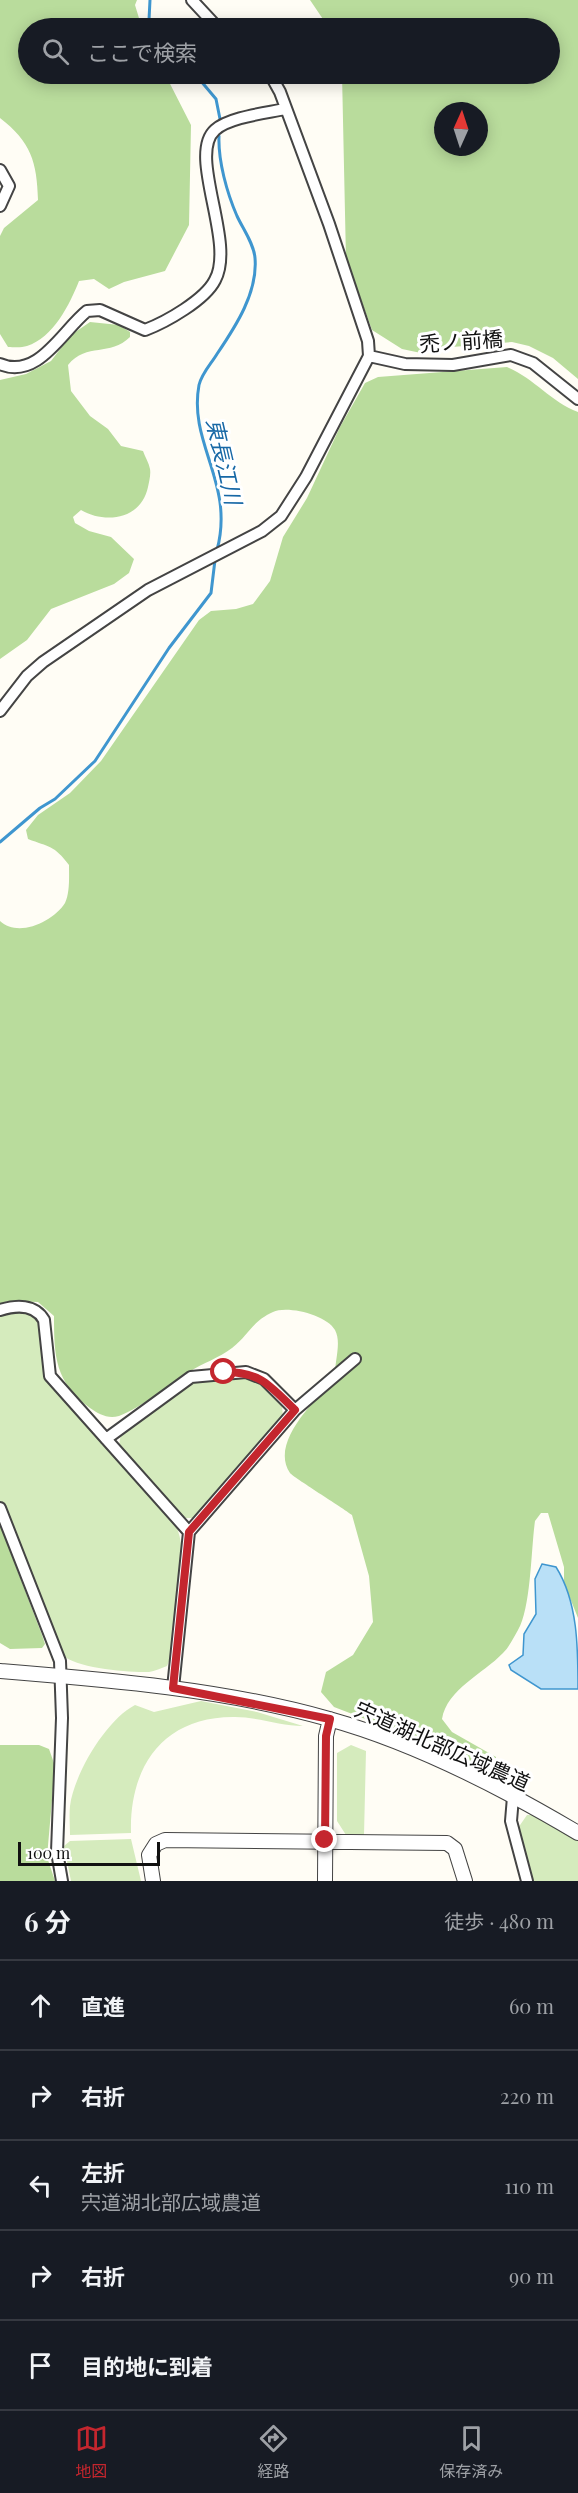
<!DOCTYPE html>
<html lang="ja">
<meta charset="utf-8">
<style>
:root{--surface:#171b24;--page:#20242c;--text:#f1f3f6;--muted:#9ea1a6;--line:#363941;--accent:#c4262e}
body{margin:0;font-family:"Playfair Display","Noto Sans JP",serif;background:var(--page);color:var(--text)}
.compass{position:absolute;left:434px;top:102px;width:54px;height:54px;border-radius:50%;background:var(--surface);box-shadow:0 3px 15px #0003;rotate:3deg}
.scale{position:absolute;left:18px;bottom:15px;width:142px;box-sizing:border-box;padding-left:6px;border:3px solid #111;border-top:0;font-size:16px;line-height:21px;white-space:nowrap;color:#111;-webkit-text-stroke:4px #fff;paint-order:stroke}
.stop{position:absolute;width:18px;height:18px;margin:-14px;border:4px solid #c4262e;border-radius:50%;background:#fff}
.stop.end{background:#c4262e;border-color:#fff;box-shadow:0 2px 6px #0008}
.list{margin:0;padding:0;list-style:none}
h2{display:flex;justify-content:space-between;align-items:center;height:78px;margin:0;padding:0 24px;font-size:26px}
h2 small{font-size:20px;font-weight:400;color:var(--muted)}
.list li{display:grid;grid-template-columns:39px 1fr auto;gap:18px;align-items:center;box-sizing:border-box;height:90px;padding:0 24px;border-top:2px solid var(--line)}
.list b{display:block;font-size:22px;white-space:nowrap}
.list p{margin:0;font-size:20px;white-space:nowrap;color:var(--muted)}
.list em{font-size:20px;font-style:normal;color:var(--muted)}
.icon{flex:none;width:33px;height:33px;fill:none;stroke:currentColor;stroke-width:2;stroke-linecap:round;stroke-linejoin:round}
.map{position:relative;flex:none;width:578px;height:1881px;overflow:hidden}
.search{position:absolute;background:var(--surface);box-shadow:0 3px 15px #0003;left:18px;right:18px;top:18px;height:66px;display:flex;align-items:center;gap:15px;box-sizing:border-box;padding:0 21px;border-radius:33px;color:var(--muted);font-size:22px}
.sheet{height:528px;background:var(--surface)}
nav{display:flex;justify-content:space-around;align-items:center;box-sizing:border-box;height:84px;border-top:2px solid var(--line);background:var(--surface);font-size:16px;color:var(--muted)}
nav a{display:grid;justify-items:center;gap:3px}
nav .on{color:var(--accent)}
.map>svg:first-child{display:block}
.green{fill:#d5ebbd}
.forest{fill:#b9dc9c;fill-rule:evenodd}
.water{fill:#b9e0f7;stroke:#3f96cf;stroke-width:1.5}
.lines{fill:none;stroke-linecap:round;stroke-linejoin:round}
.stream{stroke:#3f96cf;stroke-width:3}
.minor-casing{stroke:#444;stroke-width:14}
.tertiary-casing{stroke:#444;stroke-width:16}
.minor{stroke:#fff;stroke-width:10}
.tertiary{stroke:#fff;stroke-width:14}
.route{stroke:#c4262e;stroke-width:8}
.labels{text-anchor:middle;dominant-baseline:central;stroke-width:6;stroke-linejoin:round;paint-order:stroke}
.street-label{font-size:21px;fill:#111;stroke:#fff}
.water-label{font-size:22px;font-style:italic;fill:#1768a6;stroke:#fff}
</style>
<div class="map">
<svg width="578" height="1881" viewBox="0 0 578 1881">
<rect width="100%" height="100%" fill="#fffdf5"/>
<path class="green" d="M 16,1308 L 38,1318 C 47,1340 40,1364 51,1386 L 177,1528 C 190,1562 176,1617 172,1654 L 167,1666 C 161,1668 155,1671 149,1672 C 130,1673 75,1668 63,1655 L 14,1530 L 0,1501 L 0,1316 Z
M 251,1376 L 282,1405 L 283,1419 L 196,1518 L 182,1518 L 119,1446 L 121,1433 L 191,1381 Z
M 201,1701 L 257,1712 L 303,1726 C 281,1726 258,1717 235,1717 C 164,1716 129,1766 131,1833 L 70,1835 C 70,1826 69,1816 70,1806 C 74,1774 106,1720 135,1705 L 154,1712 Z
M 351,1745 L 366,1751 L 364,1835 L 346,1835 L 337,1821 L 337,1753 Z
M 527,1815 L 534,1815 L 578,1839 L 578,1881 L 530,1881 L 518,1828 Z
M 131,1839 L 141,1881 L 71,1881 L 64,1846 L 70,1841 Z"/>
<path class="forest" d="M 0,0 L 137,0 L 135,5 L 142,28 L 28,28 L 28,74 L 165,74 L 191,125 L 189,225 L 165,271 L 124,282 L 109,289 L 94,279 L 79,281 C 70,304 53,338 27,346 C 21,348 13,347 8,347 L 0,334 L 0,236 L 4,228 L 38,200 C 37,162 31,142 0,118 Z
M 310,0 L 578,0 L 578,379 L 553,358 L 529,346 L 512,342 L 452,347 L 421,353 L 402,349 L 372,330 L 346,259 L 342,74 L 550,74 L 550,28 L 329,28 ZM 443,111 L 479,111 L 479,147 L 443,147 Z
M 90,322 L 119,325 L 130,332 L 130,337 C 110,357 87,342 68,365 L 71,391 L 90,416 L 108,429 L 121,446 L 143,451 C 145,457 149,463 150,469 C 151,475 149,482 148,487 C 141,520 105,524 81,510 L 73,517 L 75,523 L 89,531 L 111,537 L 134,559 L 129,573 L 114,584 L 51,609 L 27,640 L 0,659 L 0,380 L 26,374 L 51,361 L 71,335 Z
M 507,367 C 534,378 551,402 578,412 L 578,1618 L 564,1583 L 564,1567 L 548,1513 L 541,1513 L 535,1521 C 531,1549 531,1608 518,1630 C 514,1637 509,1647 503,1653 C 483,1674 447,1689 442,1719 L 452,1732 L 496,1757 L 496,1767 L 489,1773 L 452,1758 L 415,1738 L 334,1707 L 321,1692 L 326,1672 L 353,1655 L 373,1622 L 369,1576 L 352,1515 C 343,1508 293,1477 290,1473 C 269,1442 317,1399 335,1378 C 334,1362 342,1343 335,1330 C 327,1315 287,1305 273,1312 C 251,1322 249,1335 232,1348 C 219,1358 203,1363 189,1372 C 169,1385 141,1408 119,1416 C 107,1419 99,1414 90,1408 C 55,1382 54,1357 54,1316 L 38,1302 L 8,1301 L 0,1304 L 0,921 C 18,938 53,922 65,903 C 70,893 69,876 69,865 C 54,845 49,847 28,839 L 26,830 L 38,815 L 70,793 L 101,761 L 199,620 L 211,611 L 236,609 L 253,604 L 270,581 L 283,537 L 307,498 L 340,427 L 365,383 L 378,377 Z
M 0,1525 L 42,1635 L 45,1644 L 42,1648 L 10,1649 L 0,1643 Z
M 0,1745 L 39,1745 L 49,1749 L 55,1766 L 47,1857 L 55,1881 L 0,1881 Z"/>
<path class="water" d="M 542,1564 L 556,1567 C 578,1602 578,1648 578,1689 L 541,1689 L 511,1670 L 509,1665 L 523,1655 L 524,1634 L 536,1614 L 535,1579 Z"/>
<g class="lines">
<path class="stream" d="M 150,0 L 149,20 L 152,28
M 195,74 L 216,99 L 220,119
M 217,550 C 235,483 188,444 199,385 C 202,373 211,364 217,354 C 236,326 258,292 255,258 C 254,244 243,229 237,216 C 227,193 218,161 219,136
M 0,842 L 40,808 L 55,799 L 95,761 L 169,648 L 211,593 L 215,560"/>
<defs>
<path id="minor" d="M 192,0 L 218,28
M 0,170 L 9,186 L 0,206
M 369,356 L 405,364 L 453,365 L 511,355 L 533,363 L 578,399
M 0,364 C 38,380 62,331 87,311 L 100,310 L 145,330 C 166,322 205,300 215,280 C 236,242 187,155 215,130 C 229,117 267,113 285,109
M 0,711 L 27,676 L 43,662 L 148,590 L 262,531 L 281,516 L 306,477 L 369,356 L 368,341 L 329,224 L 280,92 L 270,74
M 0,1310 C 16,1305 35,1304 44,1320 L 50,1376 L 189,1532
M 106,1439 L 191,1377 L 246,1372 L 264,1379 L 295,1410
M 0,1508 L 60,1661 L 62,1718 L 57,1852 L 62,1881
M 173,1688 L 189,1532 L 295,1410 L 355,1359
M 513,1797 L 511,1821 L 527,1881"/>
<path id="tertiary" d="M 0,1671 C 110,1680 223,1689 329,1719 C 412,1742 504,1789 578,1833
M 153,1881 L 149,1855 L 156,1844 L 165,1840 L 447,1843 L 455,1849 L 465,1881
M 325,1881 L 326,1736 L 330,1719"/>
</defs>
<use href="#minor" class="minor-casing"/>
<use href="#tertiary" class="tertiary-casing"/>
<use href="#minor" class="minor"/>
<use href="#tertiary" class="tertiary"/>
</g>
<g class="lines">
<path class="route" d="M 224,1372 C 261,1372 269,1385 295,1410 L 189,1532 L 173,1688 L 330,1719 L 326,1736 L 325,1840"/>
</g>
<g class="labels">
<g class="street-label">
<text transform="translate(461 340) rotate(-4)">禿ノ前橋</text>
<text transform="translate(443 1745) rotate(24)">宍道湖北部広域農道</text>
</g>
<g class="water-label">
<text transform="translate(225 461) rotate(77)">東長江川</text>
</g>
</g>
</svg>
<svg class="compass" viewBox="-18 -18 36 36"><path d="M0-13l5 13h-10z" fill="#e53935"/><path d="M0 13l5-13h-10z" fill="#9ea1a6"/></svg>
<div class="scale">100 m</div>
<div class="stop" style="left:224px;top:1372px"></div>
<div class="stop end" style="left:325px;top:1840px"></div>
<div class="search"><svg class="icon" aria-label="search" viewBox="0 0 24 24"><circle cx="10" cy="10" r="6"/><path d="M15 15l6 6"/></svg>ここで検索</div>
</div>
<section class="sheet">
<h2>6 分<small>徒歩 · 480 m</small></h2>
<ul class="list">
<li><svg class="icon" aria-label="ahead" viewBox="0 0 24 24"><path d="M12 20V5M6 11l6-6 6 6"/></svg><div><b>直進</b></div><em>60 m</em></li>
<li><svg class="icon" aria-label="right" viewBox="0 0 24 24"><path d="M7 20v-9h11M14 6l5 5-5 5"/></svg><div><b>右折</b></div><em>220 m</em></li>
<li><svg class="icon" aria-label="left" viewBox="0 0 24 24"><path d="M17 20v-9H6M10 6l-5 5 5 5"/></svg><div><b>左折</b><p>宍道湖北部広域農道</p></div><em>110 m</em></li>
<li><svg class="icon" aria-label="right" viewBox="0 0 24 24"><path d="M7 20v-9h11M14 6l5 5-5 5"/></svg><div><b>右折</b></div><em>90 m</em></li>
<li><svg class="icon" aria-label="arrive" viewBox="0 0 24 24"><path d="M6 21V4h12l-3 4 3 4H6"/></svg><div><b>目的地に到着</b></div></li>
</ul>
</section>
<nav>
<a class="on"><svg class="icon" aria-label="map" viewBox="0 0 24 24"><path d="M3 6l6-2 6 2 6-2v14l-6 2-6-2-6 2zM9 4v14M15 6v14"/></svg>地図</a>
<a><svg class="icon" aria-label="directions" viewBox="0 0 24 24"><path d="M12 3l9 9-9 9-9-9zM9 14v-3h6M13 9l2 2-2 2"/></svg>経路</a>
<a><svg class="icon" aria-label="saved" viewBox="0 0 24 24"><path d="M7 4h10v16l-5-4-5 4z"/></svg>保存済み</a>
</nav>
